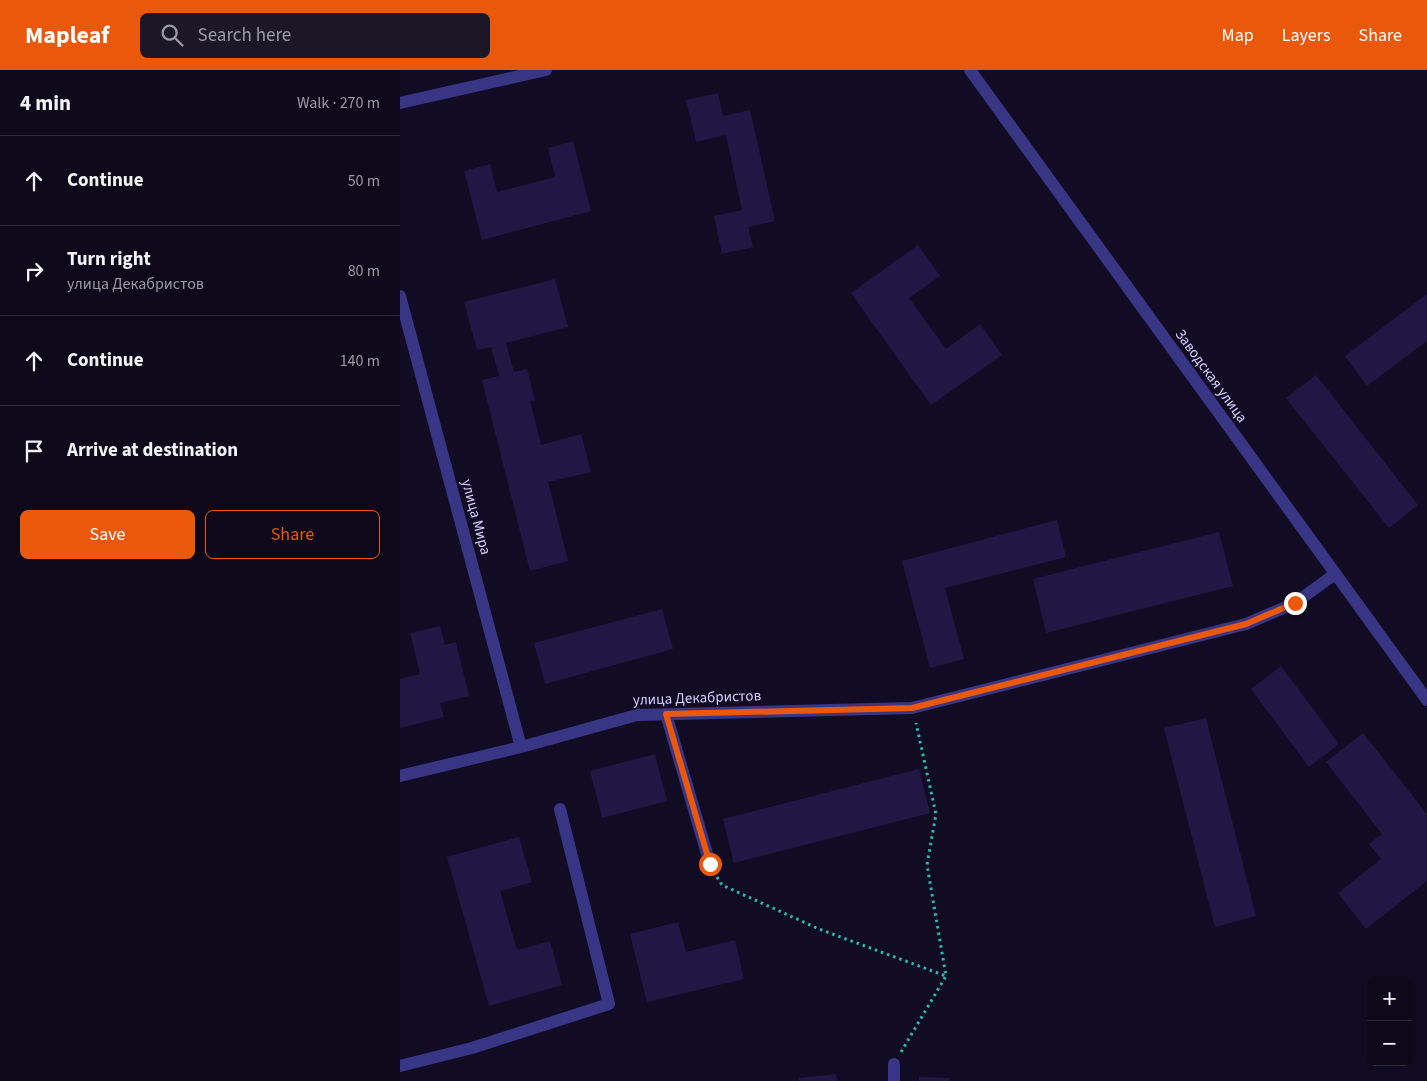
<!DOCTYPE html>
<meta charset="utf-8">
<style>
:root{--surface:#0d091a;--page:#1b1727;--text:#f1f3f6;--muted:#9a9aa2;--line:#2d2a39;--accent:#ea580c}
body{margin:0;font-family:"Source Sans 3",sans-serif;background:var(--page);color:var(--text)}
.controls{position:absolute;right:15px;bottom:15px;display:grid;overflow:hidden;border-radius:8px;box-shadow:0 5px 20px #0002}
.controls button{width:45px;height:45px;display:grid;place-items:center;padding:0;border:0;border-bottom:1px solid var(--line);background:var(--surface);color:var(--text);font:25px sans-serif}
.stop{position:absolute;width:15px;height:15px;margin:-11px;border:4px solid #ea580c;border-radius:50%;background:#fff}
.stop.end{background:#ea580c;border-color:#fff;box-shadow:0 1px 5px #0008}
.list{margin:0;padding:0;list-style:none}
h2{display:flex;justify-content:space-between;align-items:center;height:65px;margin:0;padding:0 20px;font-size:21px}
h2 small{font-size:16px;font-weight:400;color:var(--muted)}
.list li{display:grid;grid-template-columns:32px 1fr auto;gap:15px;align-items:center;box-sizing:border-box;height:90px;padding:0 20px;border-top:1px solid var(--line)}
.list b{display:block;font-size:19px;white-space:nowrap}
.list p{margin:0;font-size:16px;white-space:nowrap;color:var(--muted)}
.list em{font-size:16px;font-style:normal;color:var(--muted)}
.actions{display:flex;gap:10px;padding:15px 20px}
.actions a{flex:1;padding:11px 0;border:1px solid var(--accent);border-radius:8px;text-align:center;font-size:18px;color:var(--accent)}
.actions .main{background:var(--accent);color:#fff}
.icon{flex:none;width:28px;height:28px;fill:none;stroke:currentColor;stroke-width:2;stroke-linecap:round;stroke-linejoin:round}
.map{position:relative;flex:none;width:1027px;height:1011px;overflow:hidden}
header{display:flex;align-items:center;gap:30px;box-sizing:border-box;height:70px;padding:0 25px;background:var(--accent);color:#fff}
header strong{font-size:24px}
nav{display:flex;gap:28px;margin-inline-start:auto;font-size:18px}
.search{width:350px;height:45px;background:var(--page);display:flex;align-items:center;gap:12px;box-sizing:border-box;padding:0 18px;border-radius:8px;color:var(--muted);font-size:19px}
main{display:flex}
aside{flex:1;background:var(--surface)}
.map>svg:first-child{display:block}
.building{fill:#211745}
.lines{fill:none;stroke-linecap:round;stroke-linejoin:round}
.path{stroke:#27bbb4;stroke-width:3;stroke-dasharray:2.5 4;stroke-linecap:butt}
.minor{stroke:#393585;stroke-width:12}
.route{stroke:#ea580c;stroke-width:6}
.labels{text-anchor:middle;dominant-baseline:central;stroke-width:4;stroke-linejoin:round;paint-order:stroke}
.street-label{font-size:15px;fill:#d5cfff;stroke:#110c23}
</style>
<header>
<strong>Mapleaf</strong>
<div class="search"><svg class="icon" aria-label="search" viewBox="0 0 24 24"><circle cx="10" cy="10" r="6"/><path d="M15 15l6 6"/></svg>Search here</div>
<nav><a>Map</a><a>Layers</a><a>Share</a></nav>
</header>
<main>
<aside>
<h2>4 min<small>Walk · 270 m</small></h2>
<ul class="list">
<li><svg class="icon" aria-label="ahead" viewBox="0 0 24 24"><path d="M12 20V5M6 11l6-6 6 6"/></svg><div><b>Continue</b></div><em>50 m</em></li>
<li><svg class="icon" aria-label="right" viewBox="0 0 24 24"><path d="M7 20v-9h11M14 6l5 5-5 5"/></svg><div><b>Turn right</b><p>улица Декабристов</p></div><em>80 m</em></li>
<li><svg class="icon" aria-label="ahead" viewBox="0 0 24 24"><path d="M12 20V5M6 11l6-6 6 6"/></svg><div><b>Continue</b></div><em>140 m</em></li>
<li><svg class="icon" aria-label="arrive" viewBox="0 0 24 24"><path d="M6 21V4h12l-3 4 3 4H6"/></svg><div><b>Arrive at destination</b></div></li>
</ul>
<div class="actions"><a class="main">Save</a><a>Share</a></div>
</aside>
<div class="map">
<svg width="1027" height="1011" viewBox="0 0 1027 1011">
<rect width="100%" height="100%" fill="#110c23"/>
<path class="building" d="M 318,23 L 323,46 L 350,40 L 375,151 L 348,157 L 353,177 L 322,184 L 314,146 L 342,140 L 326,65 L 296,72 L 286,30 Z
M 173,71 L 191,141 L 82,170 L 64,101 L 90,94 L 97,122 L 155,107 L 148,78 Z
M 518,175 L 540,206 L 509,228 L 546,279 L 580,254 L 602,285 L 531,335 L 451,223 Z
M 155,209 L 168,257 L 106,273 L 114,302 L 127,299 L 135,330 L 130,331 L 141,375 L 181,364 L 191,402 L 148,412 L 168,491 L 130,501 L 82,310 L 99,306 L 91,277 L 77,280 L 64,232 Z
M 1027,224 L 1027,271 L 967,316 L 945,286 Z
M 916,305 L 1018,435 L 989,458 L 886,328 Z
M 657,450 L 666,487 L 545,518 L 564,589 L 530,598 L 502,491 Z
M 819,462 L 833,516 L 646,563 L 633,509 Z
M 262,539 L 273,579 L 145,614 L 134,573 Z
M 40,556 L 45,575 L 56,572 L 69,626 L 40,633 L 44,647 L 0,658 L 0,609 L 20,604 L 10,563 Z
M 881,596 L 939,674 L 909,697 L 851,619 Z
M 806,648 L 856,846 L 815,857 L 764,658 Z
M 963,663 L 1027,744 L 1027,811 L 966,859 L 938,823 L 981,789 L 969,774 L 982,764 L 926,692 Z
M 255,684 L 267,731 L 202,748 L 190,701 Z
M 519,699 L 530,743 L 334,793 L 323,749 Z
M 119,767 L 132,812 L 100,821 L 117,880 L 150,871 L 162,915 L 89,936 L 47,787 Z
M 278,852 L 286,882 L 335,870 L 344,909 L 247,932 L 230,864 Z
M 436,1004 L 437,1011 L 399,1011 L 399,1008 Z
M 519,1007 L 549,1008 L 549,1011 L 519,1011 Z"/>
<g class="lines">
<path class="path" d="M 317,807 L 322,815 L 419,859 L 546,906
M 501,982 L 546,906 L 527,795 L 536,744 L 516,653"/>
<path class="minor" d="M 570,0 L 1027,630
M 0,33 L 146,0
M 0,226 L 121,677
M 266,644 L 310,794
M 0,706 L 121,677 L 237,645 L 512,638 L 846,554 L 895,533 L 935,504
M 494,994 L 494,1011
M 0,996 L 72,978 L 209,934 L 160,739"/>
</g>
<g class="lines">
<path class="route" d="M 310,794 L 266,644 L 512,638 L 846,554 L 895,533"/>
</g>
<g class="labels">
<g class="street-label">
<text transform="translate(811 306) rotate(54)">Заводская улица</text>
<text transform="translate(76 447) rotate(75)">улица Мира</text>
<text transform="translate(297 628) rotate(-2)">улица Декабристов</text>
</g>
</g>
</svg>
<div class="controls">
<button>+</button>
<button>−</button>
</div>
<div class="stop" style="left:310px;top:794px"></div>
<div class="stop end" style="left:895px;top:533px"></div>
</div>
</main>
